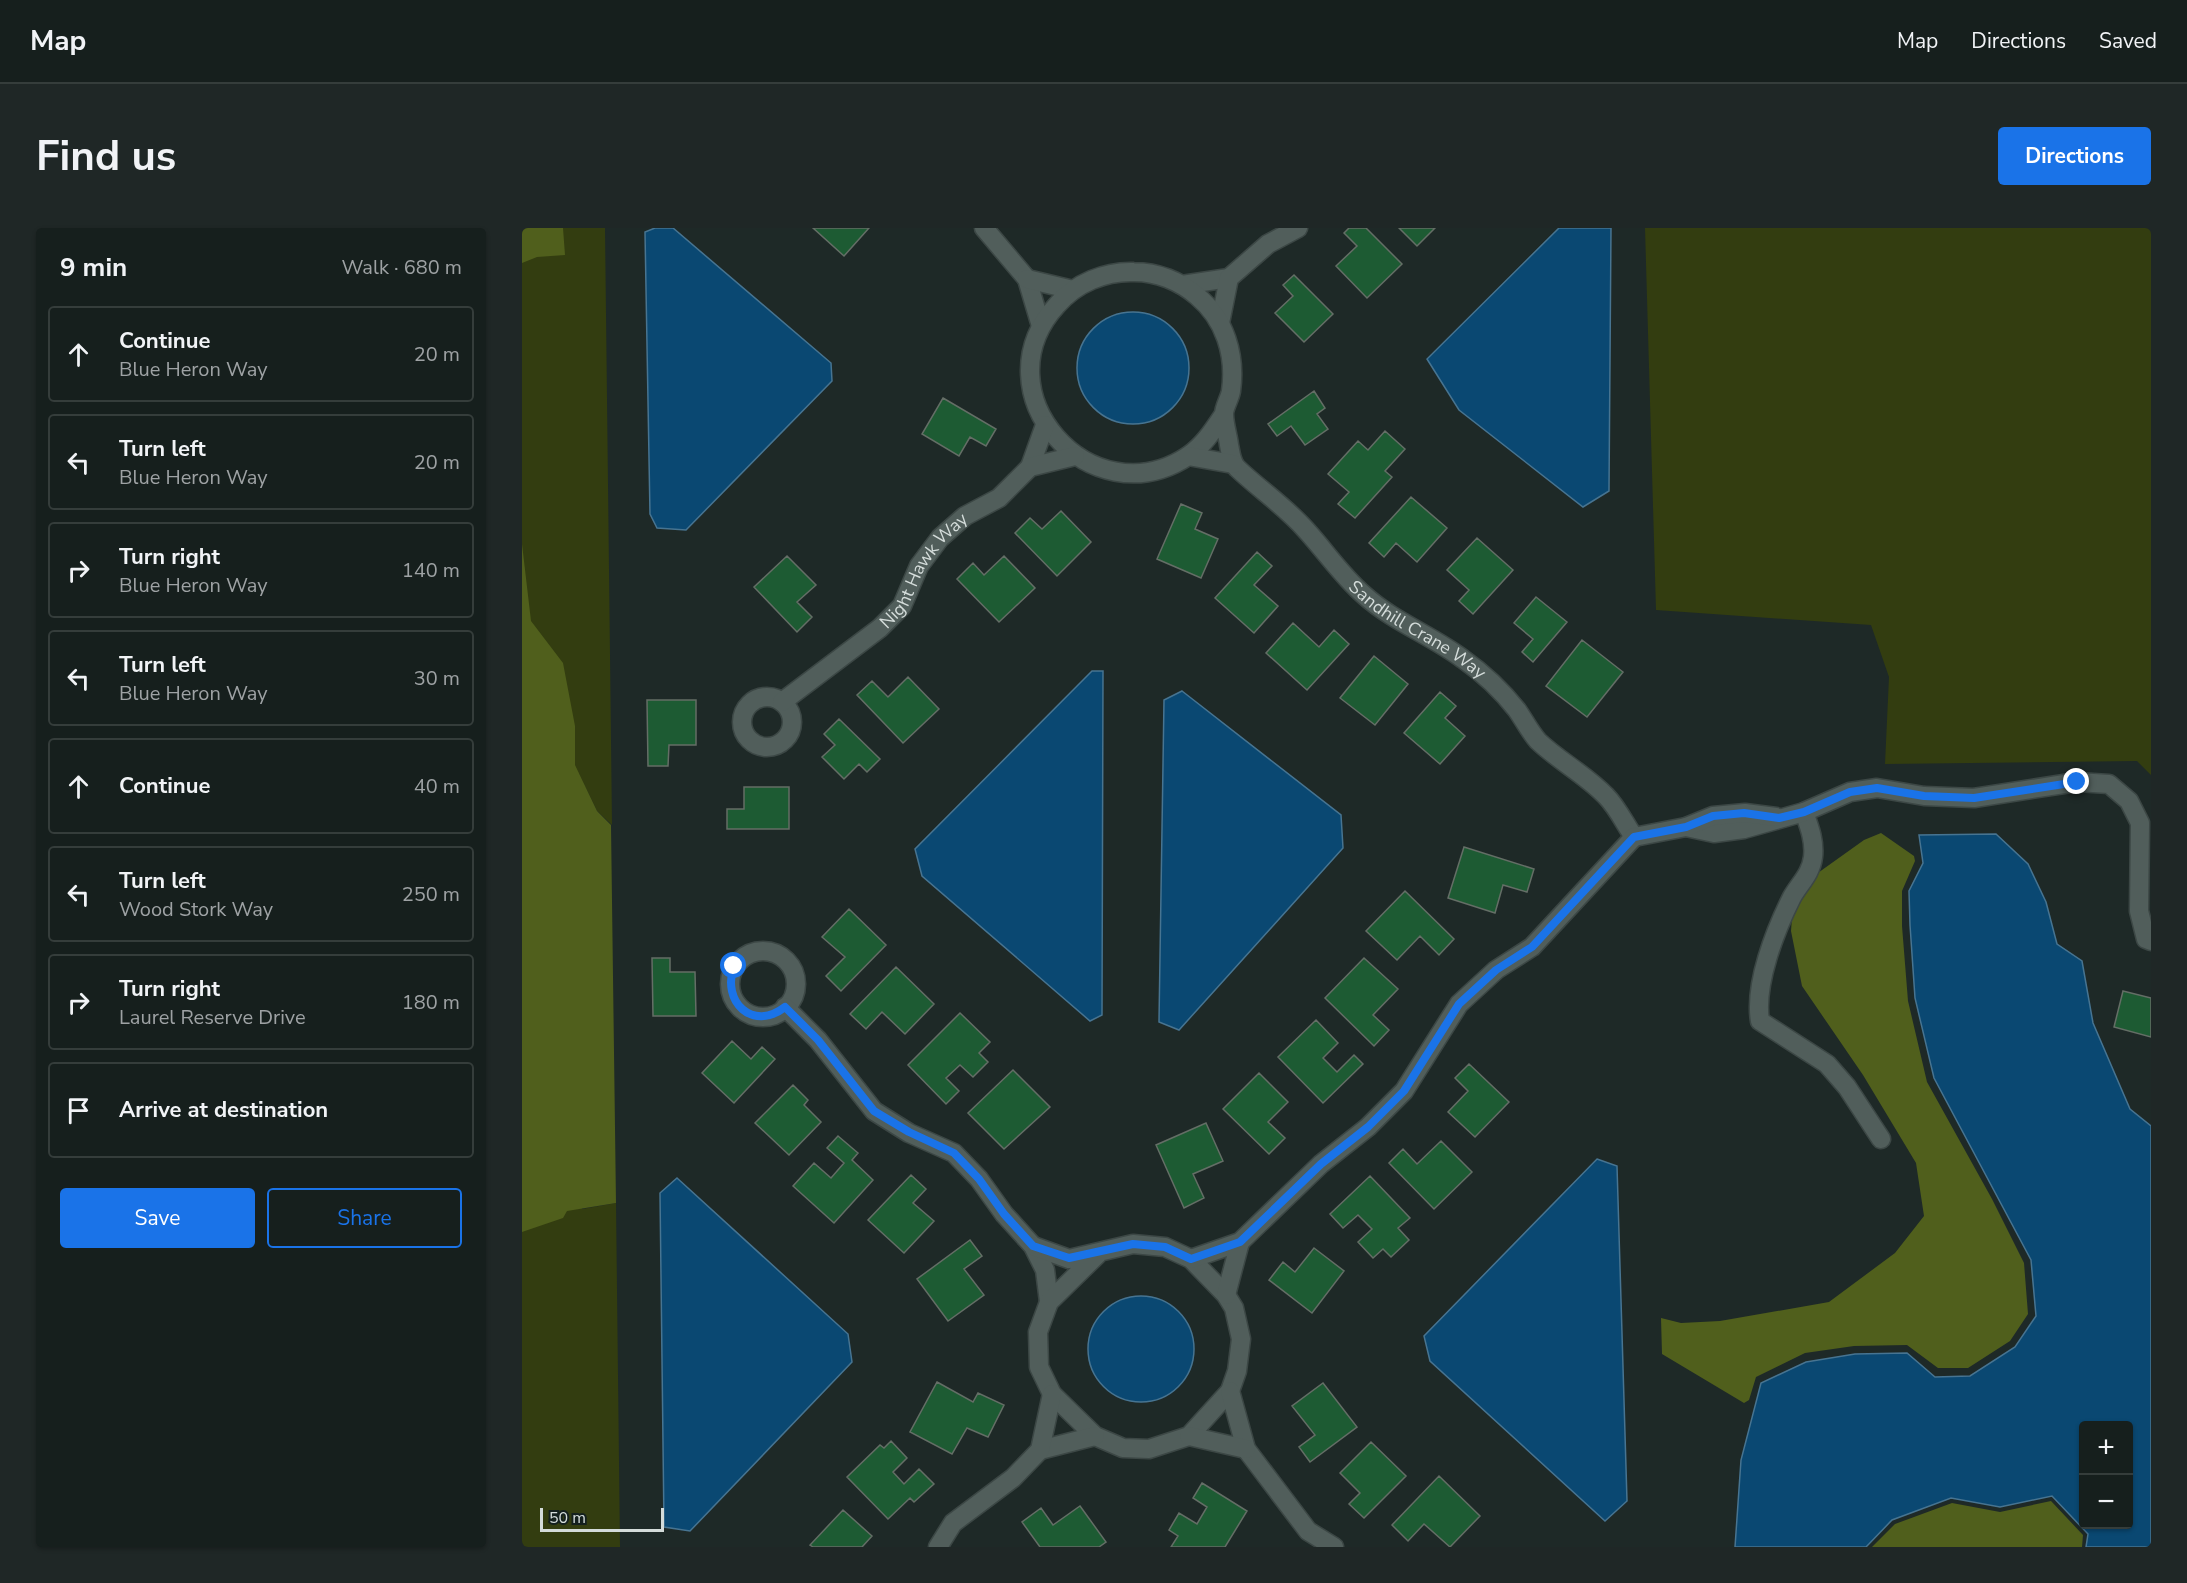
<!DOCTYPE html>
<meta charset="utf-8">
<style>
:root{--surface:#161f1d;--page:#1f2726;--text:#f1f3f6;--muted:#9ea2a4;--line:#353d3b;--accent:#1a73e8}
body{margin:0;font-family:"Nunito Sans",sans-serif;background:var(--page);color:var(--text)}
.controls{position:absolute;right:18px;bottom:18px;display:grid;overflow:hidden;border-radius:6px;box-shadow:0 2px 4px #0004}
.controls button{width:54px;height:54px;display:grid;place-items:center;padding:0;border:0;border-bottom:2px solid var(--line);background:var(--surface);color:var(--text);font:30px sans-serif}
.scale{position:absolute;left:18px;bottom:15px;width:124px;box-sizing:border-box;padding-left:6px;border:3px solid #d4dcda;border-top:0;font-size:16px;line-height:21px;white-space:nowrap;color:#d4dcda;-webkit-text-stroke:4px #14201e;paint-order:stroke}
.stop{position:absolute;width:18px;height:18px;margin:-14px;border:4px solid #1a73e8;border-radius:50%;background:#fff}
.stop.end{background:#1a73e8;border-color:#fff;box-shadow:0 2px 6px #0008}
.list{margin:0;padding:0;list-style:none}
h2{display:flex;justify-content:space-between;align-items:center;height:78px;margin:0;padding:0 24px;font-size:26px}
h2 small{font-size:20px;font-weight:400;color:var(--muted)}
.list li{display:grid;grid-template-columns:39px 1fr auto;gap:18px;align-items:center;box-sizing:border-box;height:96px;margin:0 12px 12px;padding:0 12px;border:2px solid var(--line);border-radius:6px}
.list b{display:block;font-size:22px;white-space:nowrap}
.list p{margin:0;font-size:20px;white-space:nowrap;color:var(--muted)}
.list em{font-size:20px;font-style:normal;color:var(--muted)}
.actions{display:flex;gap:12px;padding:18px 24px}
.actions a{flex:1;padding:14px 0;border:2px solid var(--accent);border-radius:6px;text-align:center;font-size:21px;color:var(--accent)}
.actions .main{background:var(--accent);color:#fff}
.icon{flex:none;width:33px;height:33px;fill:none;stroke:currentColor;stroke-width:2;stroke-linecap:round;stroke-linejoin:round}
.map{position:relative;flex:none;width:1629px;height:1319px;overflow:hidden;border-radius:6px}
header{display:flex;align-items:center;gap:36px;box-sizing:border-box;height:84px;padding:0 30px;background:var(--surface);border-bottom:2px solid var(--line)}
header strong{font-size:28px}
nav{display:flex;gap:33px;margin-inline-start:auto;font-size:21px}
.intro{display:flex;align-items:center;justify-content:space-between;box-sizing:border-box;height:144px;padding:0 36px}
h1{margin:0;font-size:42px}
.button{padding:15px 27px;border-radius:6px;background:var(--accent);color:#fff;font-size:21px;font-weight:700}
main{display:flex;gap:36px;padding:0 36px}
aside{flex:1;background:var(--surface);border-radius:6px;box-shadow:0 2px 4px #0004}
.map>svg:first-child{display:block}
.green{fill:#333d10}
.forest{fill:#505f1c}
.water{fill:#0a4872;stroke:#477491;stroke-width:1.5;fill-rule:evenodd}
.building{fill:#1d5b33;stroke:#646e66;stroke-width:1.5}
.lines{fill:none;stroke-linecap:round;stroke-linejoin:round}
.minor-casing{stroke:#3c4745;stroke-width:21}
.minor{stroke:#515e5b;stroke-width:18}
.route{stroke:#1a73e8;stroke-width:8}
.labels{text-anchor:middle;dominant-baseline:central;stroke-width:6;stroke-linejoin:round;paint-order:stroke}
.street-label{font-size:18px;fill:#d4dcda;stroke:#14201e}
</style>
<header>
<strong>Map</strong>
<nav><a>Map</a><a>Directions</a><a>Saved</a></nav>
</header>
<div class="intro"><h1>Find us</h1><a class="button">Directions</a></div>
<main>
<aside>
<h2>9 min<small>Walk · 680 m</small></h2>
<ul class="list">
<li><svg class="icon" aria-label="ahead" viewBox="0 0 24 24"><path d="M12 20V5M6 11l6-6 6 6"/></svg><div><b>Continue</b><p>Blue Heron Way</p></div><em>20 m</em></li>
<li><svg class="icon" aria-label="left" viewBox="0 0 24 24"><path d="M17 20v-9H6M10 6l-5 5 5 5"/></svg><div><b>Turn left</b><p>Blue Heron Way</p></div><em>20 m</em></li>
<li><svg class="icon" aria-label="right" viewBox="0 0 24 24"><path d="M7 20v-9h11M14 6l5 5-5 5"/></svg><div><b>Turn right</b><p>Blue Heron Way</p></div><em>140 m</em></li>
<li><svg class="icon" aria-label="left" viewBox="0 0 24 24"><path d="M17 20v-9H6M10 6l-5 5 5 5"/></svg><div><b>Turn left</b><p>Blue Heron Way</p></div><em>30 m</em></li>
<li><svg class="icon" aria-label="ahead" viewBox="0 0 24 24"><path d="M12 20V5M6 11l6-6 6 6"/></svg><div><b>Continue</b></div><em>40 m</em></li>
<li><svg class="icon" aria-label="left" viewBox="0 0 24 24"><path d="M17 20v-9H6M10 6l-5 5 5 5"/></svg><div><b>Turn left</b><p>Wood Stork Way</p></div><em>250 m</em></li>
<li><svg class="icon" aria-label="right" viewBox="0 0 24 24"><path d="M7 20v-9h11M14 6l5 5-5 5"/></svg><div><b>Turn right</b><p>Laurel Reserve Drive</p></div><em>180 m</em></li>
<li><svg class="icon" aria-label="arrive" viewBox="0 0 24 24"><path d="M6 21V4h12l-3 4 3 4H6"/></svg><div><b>Arrive at destination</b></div></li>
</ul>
<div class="actions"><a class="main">Save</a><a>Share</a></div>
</aside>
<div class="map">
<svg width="1629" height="1319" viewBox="0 0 1629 1319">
<rect width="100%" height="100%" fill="#1e2927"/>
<path class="green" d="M 0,0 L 83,0 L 90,597 L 75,583 L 57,546 L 60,981 L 94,975 L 98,1319 L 0,1319 Z
M 1123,0 L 1629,0 L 1629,547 L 1615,533 L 1363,536 L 1367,449 L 1349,397 L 1134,382 Z"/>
<path class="forest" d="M 0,0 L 41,0 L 43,27 L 15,29 L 0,35 Z
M 0,316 L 9,393 L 41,435 L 53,498 L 53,537 L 75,583 L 89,597 L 94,975 L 45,983 L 41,990 L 0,1004 Z
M 1359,605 L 1392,628 L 1393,633 L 1380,663 L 1380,698 L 1386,773 L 1405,854 L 1470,971 L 1502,1035 L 1506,1086 L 1488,1113 L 1446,1140 L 1416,1140 L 1385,1117 L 1332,1118 L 1283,1125 L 1234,1149 L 1227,1172 L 1222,1175 L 1140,1126 L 1139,1090 L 1159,1095 L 1198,1093 L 1307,1074 L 1373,1025 L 1402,988 L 1394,935 L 1341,847 L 1280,758 L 1269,703 L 1272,662 L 1342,612 Z
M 1529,1273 L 1561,1307 L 1560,1319 L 1350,1319 L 1373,1296 L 1430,1275 L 1478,1284 Z"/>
<path class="water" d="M 133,0 L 151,0 L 309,135 L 310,153 L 164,302 L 135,300 L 128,286 L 123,4 Z
M 1037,0 L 1089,0 L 1087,263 L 1061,279 L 937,182 L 905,131 Z
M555 140a56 56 0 1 1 112 0a56 56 0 1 1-112 0Z
M 570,443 L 581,443 L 580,787 L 568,793 L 400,648 L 393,621 Z
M 660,463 L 819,587 L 821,620 L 657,802 L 637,794 L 642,472 Z
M 1474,606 L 1506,636 L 1524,674 L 1535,716 L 1560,733 L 1571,795 L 1608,881 L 1629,898 L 1629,1319 L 1564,1319 L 1566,1306 L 1530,1268 L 1478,1279 L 1429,1270 L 1370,1292 L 1344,1319 L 1213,1319 L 1219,1232 L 1239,1155 L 1284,1134 L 1333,1126 L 1385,1125 L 1413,1149 L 1448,1148 L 1493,1119 L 1514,1088 L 1509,1032 L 1412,850 L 1393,770 L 1388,697 L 1387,663 L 1401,635 L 1397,607 ZM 1562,1198 L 1606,1198 L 1606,1296 L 1562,1296 Z
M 1075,931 L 1095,938 L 1105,1273 L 1083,1293 L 908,1133 L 902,1108 Z
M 155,950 L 326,1106 L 330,1134 L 168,1303 L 142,1299 L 138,965 Z
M566 1121a53 53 0 1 1 106 0a53 53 0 1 1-106 0Z"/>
<path class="building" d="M 291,0 L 347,0 L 322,28 Z
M 827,0 L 844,0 L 880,36 L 845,70 L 814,38 L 835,18 L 822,5 Z
M 877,0 L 913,0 L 895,18 Z
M 772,47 L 811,86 L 782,114 L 753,85 L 771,68 L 761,57 Z
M 792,163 L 803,180 L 795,186 L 806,201 L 783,217 L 769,198 L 755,208 L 746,196 Z
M 421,170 L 474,201 L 464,218 L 448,209 L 437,228 L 400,206 Z
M 863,203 L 883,221 L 863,243 L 870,249 L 833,290 L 816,276 L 827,264 L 806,246 L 836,213 L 846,222 Z
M 889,269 L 925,300 L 895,334 L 874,315 L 862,329 L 847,315 Z
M 659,276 L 680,285 L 673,301 L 696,311 L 679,350 L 635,331 Z
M 539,283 L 569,314 L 535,348 L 493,305 L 508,290 L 520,301 Z
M 955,310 L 991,342 L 951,386 L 937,373 L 947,362 L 925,342 Z
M 735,324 L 750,338 L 732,357 L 756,378 L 732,405 L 693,370 Z
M 265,328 L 294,357 L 275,374 L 290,389 L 275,404 L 232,359 Z
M 482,328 L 513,360 L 477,394 L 435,351 L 451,335 L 462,347 Z
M 1014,369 L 1045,394 L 1011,434 L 1000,424 L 1011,411 L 992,395 Z
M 771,395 L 797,419 L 812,402 L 827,416 L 785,462 L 744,425 Z
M 1060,412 L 1101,444 L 1065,489 L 1024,458 Z
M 852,428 L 886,456 L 853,497 L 818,470 Z
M 386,449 L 417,481 L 381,515 L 335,467 L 350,453 L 366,469 Z
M 918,464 L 934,478 L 923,490 L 943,508 L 918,536 L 882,505 Z
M 125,472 L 174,472 L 174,517 L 147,517 L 146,538 L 126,538 Z
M 317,491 L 358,531 L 345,544 L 337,536 L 322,551 L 300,529 L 313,517 L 302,506 Z
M 222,559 L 267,559 L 267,601 L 205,601 L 205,581 L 222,581 Z
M 942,619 L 1012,641 L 1005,664 L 981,657 L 973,685 L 926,670 Z
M 883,663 L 932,711 L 917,727 L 898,708 L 875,732 L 844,703 Z
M 327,681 L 364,717 L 319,763 L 304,748 L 323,729 L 300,709 Z
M 130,730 L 148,730 L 148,744 L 173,744 L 174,788 L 131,788 Z
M 842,730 L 876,761 L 851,787 L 867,802 L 852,818 L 803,770 Z
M 374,739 L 412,776 L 383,806 L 360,784 L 344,801 L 328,786 Z
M 1601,763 L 1629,770 L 1629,809 L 1592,799 Z
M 438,785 L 468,814 L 457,825 L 466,834 L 451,849 L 438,837 L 424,850 L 437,863 L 424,876 L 386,837 Z
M 794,792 L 816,815 L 801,830 L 815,844 L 832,827 L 841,836 L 801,875 L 756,829 Z
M 210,813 L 229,831 L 240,819 L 253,831 L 212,875 L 180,845 Z
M 947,836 L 987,874 L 953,909 L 926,884 L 946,863 L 933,850 Z
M 491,842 L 528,879 L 482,921 L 446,885 Z
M 737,845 L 766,874 L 746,894 L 763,910 L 747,926 L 701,881 Z
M 271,857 L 286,872 L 282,877 L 299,894 L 267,927 L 233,895 Z
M 684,895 L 701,933 L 671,946 L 682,970 L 662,980 L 634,917 Z
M 316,908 L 336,925 L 330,932 L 351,952 L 312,995 L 271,958 L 292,935 L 309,950 L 322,935 L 305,920 Z
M 919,913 L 950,944 L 912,981 L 867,935 L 881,921 L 895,936 Z
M 389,947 L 404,961 L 391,975 L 412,993 L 382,1025 L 346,992 Z
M 848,948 L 888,990 L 876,1000 L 887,1012 L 869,1029 L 861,1021 L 851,1030 L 836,1014 L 850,1001 L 836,987 L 821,1000 L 808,986 Z
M 448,1012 L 460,1028 L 442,1041 L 462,1067 L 426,1093 L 395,1051 Z
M 792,1020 L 822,1043 L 790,1085 L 747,1052 L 761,1034 L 773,1044 Z
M 415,1154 L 451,1174 L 456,1165 L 482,1177 L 466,1209 L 445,1200 L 430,1226 L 388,1204 Z
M 801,1155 L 835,1199 L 788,1234 L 777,1219 L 793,1207 L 770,1178 Z
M 369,1213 L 385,1230 L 371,1244 L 382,1256 L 397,1241 L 412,1256 L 392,1274 L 388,1270 L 366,1291 L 325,1249 L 358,1217 L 362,1220 Z
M 849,1214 L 884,1248 L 842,1290 L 827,1276 L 838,1265 L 818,1245 Z
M 917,1248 L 958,1288 L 928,1319 L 902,1296 L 886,1313 L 870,1297 Z
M 680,1255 L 725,1283 L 703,1319 L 649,1319 L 656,1308 L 647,1302 L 657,1285 L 675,1296 L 685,1279 L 671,1270 Z
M 558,1278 L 584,1314 L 577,1319 L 518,1319 L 500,1294 L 519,1280 L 531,1297 Z
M 321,1282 L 350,1308 L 340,1319 L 291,1319 L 288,1317 Z"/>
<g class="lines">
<defs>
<g id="minor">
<path d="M 462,0 L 505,51 L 519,98"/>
<path d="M 505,51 L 551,62"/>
<path d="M 660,57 L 707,50"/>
<path d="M 698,95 L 707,50 L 746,16 L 776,0"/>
<path id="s1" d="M 702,186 C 692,201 682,217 666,228 C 569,292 455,164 535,77 C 554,55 583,43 612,44 C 635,44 658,53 675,68 C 703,91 714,127 709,163 C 708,170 702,179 702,186 C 702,196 706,208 707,217 C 709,226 709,234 715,240 C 737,261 764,279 784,302 C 804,324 820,348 842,367 C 872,394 909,407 941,431 C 961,445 980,463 995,482 C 1002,492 1008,504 1016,513 C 1037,533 1064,547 1084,568 C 1095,579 1103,596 1112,609"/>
<path d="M 666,228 L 711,236"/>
<path d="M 508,239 L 523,197"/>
<circle cx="245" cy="494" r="25"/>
<path id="s2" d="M 260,474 L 358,400 L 380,378 L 397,338 L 418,310 L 443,288 L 477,270 L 508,239 L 553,228"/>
<path d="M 1282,584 C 1287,598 1293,613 1291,629 C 1289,646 1278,655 1270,669 C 1253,703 1232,756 1238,793 L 1305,836 L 1325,859 L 1359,911"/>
<path d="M 1164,599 L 1192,605 L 1222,601 L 1282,584 L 1328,564 L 1355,560 L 1402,568 L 1452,570 L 1555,554 L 1587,556 L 1607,573 L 1618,595 L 1617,683 L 1624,711 L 1629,713"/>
<path d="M 1112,609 L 1164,599 L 1191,588 L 1223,585 L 1254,589"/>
<circle cx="241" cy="756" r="33"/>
<path d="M 263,779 L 296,812 L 352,883 L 387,905 L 432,925 L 457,951 L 482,986 L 511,1018 L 523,1042 L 527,1074"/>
<path d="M 511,1018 L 547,1031 L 611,1016 L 643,1019 L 669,1031 L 704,1067 L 712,1080 L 719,1111 L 715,1143 L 708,1163 L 667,1208 L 627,1221 L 601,1220 L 573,1208 L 530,1166 L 517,1139 L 516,1104 L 527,1074 L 576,1026"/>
<path d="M 669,1031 L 718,1014 L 799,936 L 846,899 L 882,863 L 937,776 L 974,742 L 1010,719 L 1112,609"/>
<path d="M 704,1067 L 718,1014"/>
<path d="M 708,1163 L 724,1221 L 786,1303 L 812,1319"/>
<path d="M 667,1208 L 724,1221"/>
<path d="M 518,1222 L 573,1208"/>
<path d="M 416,1319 L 431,1295 L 491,1250 L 518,1222 L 530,1166"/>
</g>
</defs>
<use href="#minor" class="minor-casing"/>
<use href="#minor" class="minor"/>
</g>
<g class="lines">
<path class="route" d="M 212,738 C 199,774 231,804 263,779 L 296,812 L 352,883 L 387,904 L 432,925 L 457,951 L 482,986 L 511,1018 L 547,1030 L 611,1016 L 643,1019 L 669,1031 L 718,1014 L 799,936 L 846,899 L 882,863 L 937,776 L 974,742 L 1010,719 L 1112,609 L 1164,599 L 1191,588 L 1222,585 L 1257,590 L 1282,584 L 1328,564 L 1355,560 L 1402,568 L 1452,570 L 1555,554"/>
</g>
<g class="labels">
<g class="street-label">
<text stroke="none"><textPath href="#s2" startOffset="196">Night Hawk Way</textPath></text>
<text stroke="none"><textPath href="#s1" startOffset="932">Sandhill Crane Way</textPath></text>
</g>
</g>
</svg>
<div class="controls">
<button>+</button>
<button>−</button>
</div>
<div class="scale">50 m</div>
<div class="stop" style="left:212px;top:738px"></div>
<div class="stop end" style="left:1555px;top:554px"></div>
</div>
</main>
